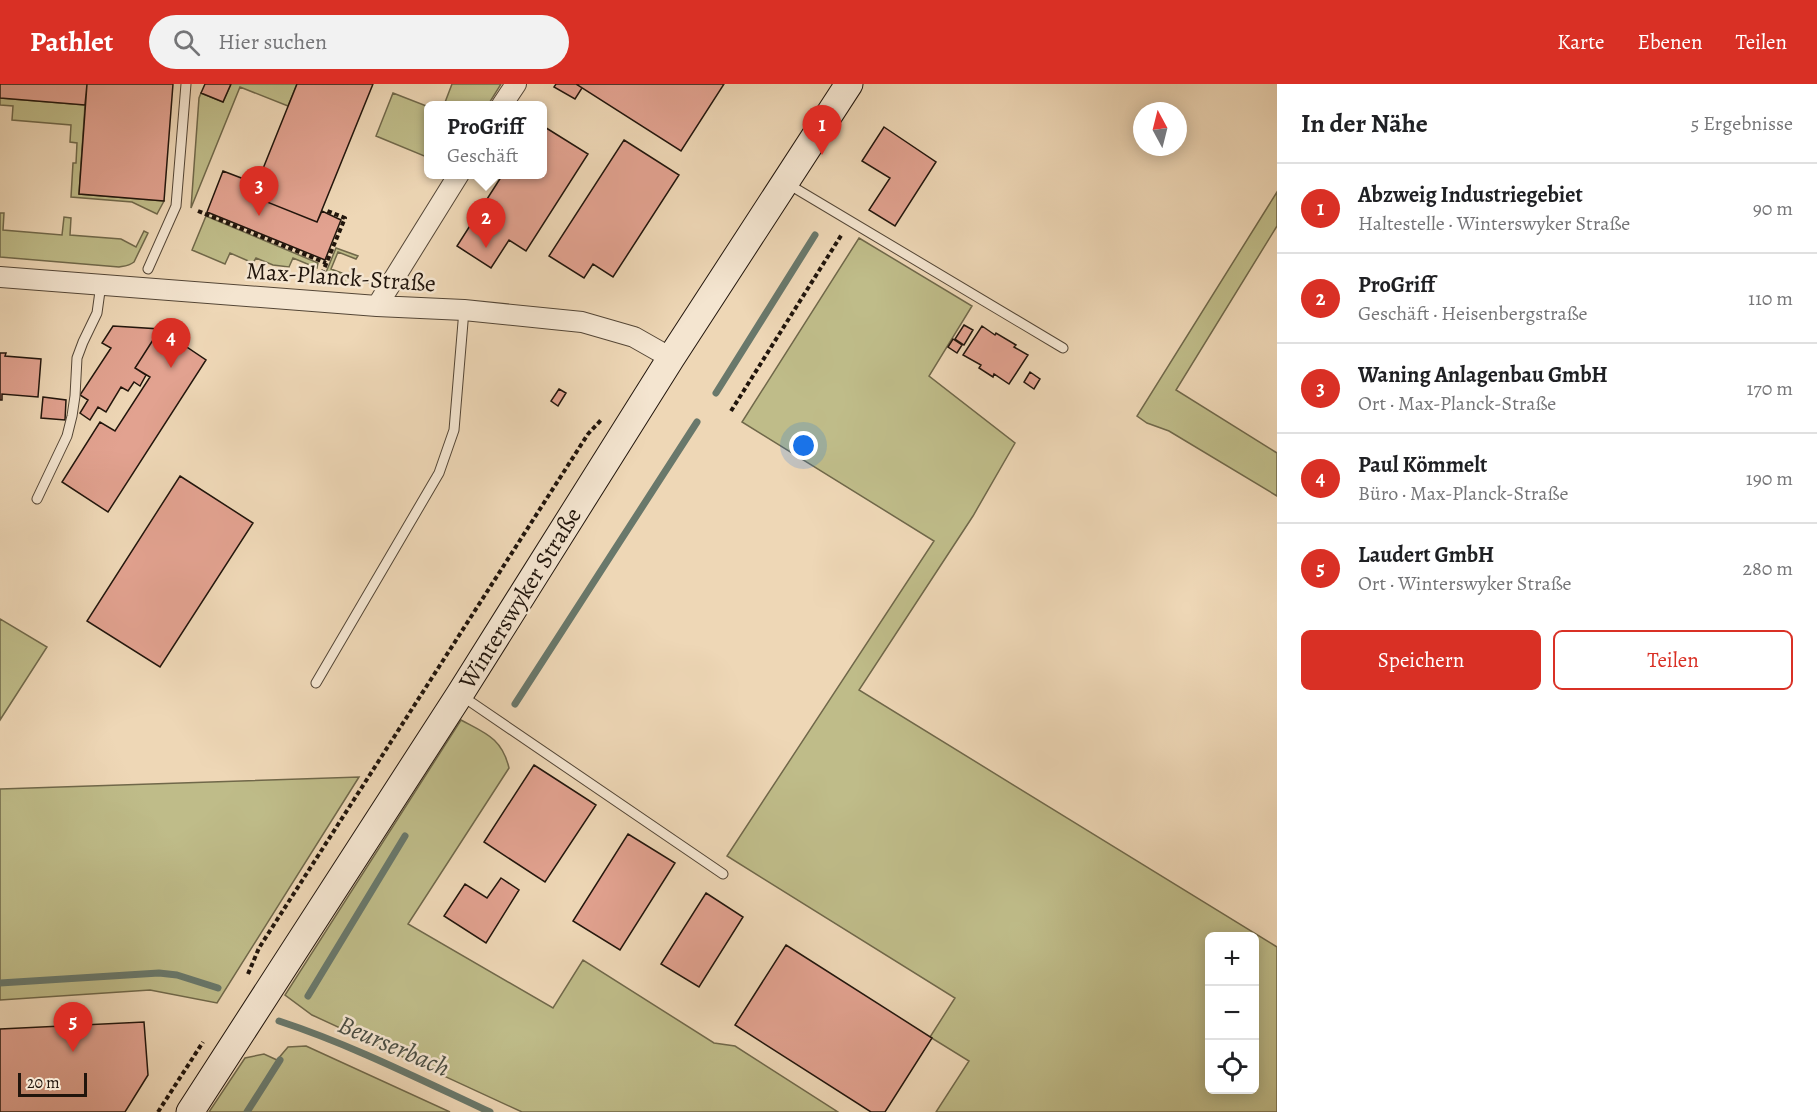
<!DOCTYPE html>
<html lang="de">
<meta charset="utf-8">
<style>
:root{--surface:#fff;--page:#f2f2f2;--text:#202124;--muted:#757577;--line:#e0e0e0;--accent:#d93025}
body{margin:0;font-family:Alegreya,serif;background:var(--page);color:var(--text)}
.controls{position:absolute;right:18px;bottom:18px;display:grid;overflow:hidden;border-radius:9px;box-shadow:0 3px 15px #0003}
.controls button{width:54px;height:54px;display:grid;place-items:center;padding:0;border:0;border-bottom:2px solid var(--line);background:var(--surface);color:var(--text);font:30px sans-serif}
.compass{position:absolute;left:1133px;top:18px;width:54px;height:54px;border-radius:50%;background:var(--surface);box-shadow:0 3px 15px #0003;rotate:353deg}
.scale{position:absolute;left:18px;bottom:15px;width:69px;box-sizing:border-box;padding-left:6px;border:3px solid #21150c;border-top:0;font-size:16px;line-height:21px;white-space:nowrap;color:#21150c;-webkit-text-stroke:4px #f4e5d0;paint-order:stroke}
.you{position:absolute;left:804px;top:362px;width:21px;height:21px;margin:-15px;border:4px solid #fff;border-radius:50%;background:#1a73e8;box-shadow:0 0 0 9px #1a73e833}
.badge{display:grid;place-items:center;width:39px;height:39px;border-radius:50%;background:var(--accent);color:#fff;font-size:20px;font-weight:700}
.pin{position:absolute;translate:-50% -50px;filter:drop-shadow(0 2px 3px #0008)}
.pin::after{content:'';position:absolute;top:32px;width:21px;height:18px;background:inherit;clip-path:polygon(0 0,100% 0,50% 100%)}
.popup{position:absolute;left:424px;top:17px;width:123px;height:78px;box-sizing:border-box;display:grid;place-content:center;border-radius:9px;background:var(--surface);filter:drop-shadow(0 2px 4px #0005);font-size:20px;white-space:nowrap;color:var(--muted)}
.popup b{font-size:22px;color:var(--text)}
.popup::after{content:'';position:absolute;left:50%;top:100%;margin-left:-12px;border:12px solid transparent;border-top-color:var(--surface)}
.list{margin:0;padding:0;list-style:none}
h2{display:flex;justify-content:space-between;align-items:center;height:78px;margin:0;padding:0 24px;font-size:26px}
h2 small{font-size:20px;font-weight:400;color:var(--muted)}
.list li{display:grid;grid-template-columns:39px 1fr auto;gap:18px;align-items:center;box-sizing:border-box;height:90px;padding:0 24px;border-top:2px solid var(--line)}
.list b{display:block;font-size:22px;white-space:nowrap}
.list p{margin:0;font-size:20px;white-space:nowrap;color:var(--muted)}
.list em{font-size:20px;font-style:normal;color:var(--muted)}
.actions{display:flex;gap:12px;padding:18px 24px}
.actions a{flex:1;padding:14px 0;border:2px solid var(--accent);border-radius:9px;text-align:center;font-size:21px;color:var(--accent)}
.actions .main{background:var(--accent);color:#fff}
.icon{flex:none;width:33px;height:33px;fill:none;stroke:currentColor;stroke-width:2;stroke-linecap:round;stroke-linejoin:round}
.map{position:relative;flex:none;width:1277px;height:1028px;overflow:hidden}
header{display:flex;align-items:center;gap:36px;box-sizing:border-box;height:84px;padding:0 30px;background:var(--accent);color:#fff}
header strong{font-size:28px}
nav{display:flex;gap:33px;margin-inline-start:auto;font-size:21px}
.search{width:420px;height:54px;background:var(--page);display:flex;align-items:center;gap:15px;box-sizing:border-box;padding:0 21px;border-radius:33px;color:var(--muted);font-size:22px}
main{display:flex}
aside{flex:1;background:var(--surface)}
.map>svg:first-child{display:block}
.green{fill:#bfbc89;stroke:#70684a;stroke-width:1.5;fill-rule:evenodd}
.lines{fill:none;stroke-linecap:round;stroke-linejoin:round}
.stream{stroke:#69786b;stroke-width:7}
.building{fill:#e2a290;stroke:#21150c;stroke-width:1.5}
.lane-casing{stroke:#544636;stroke-width:11}
.street-casing{stroke:#544636;stroke-width:22}
.secondary-casing{stroke:#21150c;stroke-width:29}
.path{stroke:#21150c;stroke-width:4;stroke-dasharray:4.5 3;stroke-linecap:butt}
.lane{stroke:#f4e5d0;stroke-width:9}
.street{stroke:#f4e5d0;stroke-width:20}
.secondary{stroke:#f4e5d0;stroke-width:27}
.labels{text-anchor:middle;dominant-baseline:central;stroke-width:5;stroke-linejoin:round;paint-order:stroke}
.street-label{font-size:24px;fill:#21150c;stroke:#f4e5d0}
.water-label{font-size:26px;font-style:italic;fill:#4b4f44;stroke:#f4e5d0}
</style>
<header>
<strong>Pathlet</strong>
<div class="search"><svg class="icon" aria-label="search" viewBox="0 0 24 24"><circle cx="10" cy="10" r="6"/><path d="M15 15l6 6"/></svg>Hier suchen</div>
<nav><a>Karte</a><a>Ebenen</a><a>Teilen</a></nav>
</header>
<main>
<div class="map">
<svg width="1277" height="1028" viewBox="0 0 1277 1028">
<rect width="100%" height="100%" fill="#eed7b6"/>
<filter id="stains"><feTurbulence type="fractalNoise" baseFrequency=".00333" numOctaves="4"/><feColorMatrix values="0 0 0 0 .2 0 0 0 0 .09 0 0 0 0 .02 0 0 0 .5 -.17"/></filter>
<radialGradient id="worn" r=".72"><stop offset=".6" stop-color="#630" stop-opacity="0"/><stop offset="1" stop-color="#630" stop-opacity=".3"/></radialGradient>
<path class="green" d="M 231,0 L 297,0 L 288,22 L 240,3 L 191,124 L 199,14 L 201,9 L 223,18 Z
M 452,0 L 501,0 L 488,21 L 444,21 Z
M 393,9 L 429,23 L 429,74 L 376,52 Z
M 0,14 L 85,21 L 79,110 L 164,117 L 157,130 L 132,118 L 71,113 L 73,79 L 76,79 L 77,59 L 70,58 L 71,41 L 12,36 L 13,22 L 0,21 Z
M 1277,108 L 1277,142 L 1176,306 L 1277,369 L 1277,412 L 1169,347 L 1147,339 L 1137,332 Z
M 0,129 L 4,129 L 3,146 L 62,151 L 64,133 L 71,134 L 70,151 L 121,155 L 136,163 L 144,147 L 148,149 L 134,178 C 129,182 125,182 119,183 L 0,173 Z
M 206,132 L 318,179 L 317,184 L 293,174 L 289,183 L 273,181 L 256,174 L 253,179 L 230,169 L 225,180 L 192,166 Z
M 859,154 L 972,222 L 929,292 L 1015,359 L 973,432 L 859,606 L 1277,863 L 1277,1028 L 936,1028 L 969,977 L 930,953 L 955,914 L 727,772 L 934,457 L 742,338 ZM 1210,852 L 1254,852 L 1254,1006 L 1210,1006 Z
M 336,164 L 358,172 L 356,175 L 338,168 L 331,185 L 369,199 L 346,200 L 322,198 Z
M 0,535 L 47,563 L 0,636 Z
M 461,636 C 485,649 502,654 509,684 L 408,840 L 553,924 L 583,876 L 714,959 L 735,962 L 838,1028 L 522,1028 L 312,931 L 285,911 Z
M 359,693 L 217,919 L 150,906 L 0,916 L 0,705 Z
M 306,962 L 450,1028 L 209,1028 L 245,974 L 264,970 L 277,976 L 288,963 Z"/>
<g class="lines">
<path class="stream" d="M 716,309 L 815,151
M 515,620 L 697,338
M 0,899 L 159,889 L 177,891 L 218,904
M 308,912 L 405,752
M 279,937 C 352,961 421,996 490,1028
M 247,1028 L 280,976"/>
</g>
<path class="building" d="M 0,0 L 87,0 L 85,21 L 0,14 Z
M 87,0 L 173,0 L 164,117 L 79,110 Z
M 205,0 L 231,0 L 223,18 L 201,9 Z
M 297,0 L 373,0 L 317,138 L 252,112 Z
M 556,0 L 576,0 L 582,4 L 575,15 L 554,3 Z
M 576,0 L 724,0 L 681,67 Z
M 543,42 L 588,70 L 526,167 L 509,156 L 491,184 L 457,162 L 503,90 L 543,90 Z
M 884,43 L 936,78 L 895,142 L 869,126 L 890,94 L 862,77 Z
M 624,56 L 679,91 L 613,193 L 593,180 L 584,194 L 549,172 Z
M 223,87 L 257,100 L 252,112 L 317,138 L 322,127 L 341,136 L 325,176 L 207,128 Z
M 964,241 L 973,246 L 964,261 L 955,255 Z
M 113,242 L 160,245 L 135,284 L 146,291 L 140,302 L 134,298 L 128,307 L 121,303 L 106,328 L 98,323 L 90,336 L 80,329 L 88,316 L 80,311 L 111,264 L 102,259 Z
M 982,242 L 995,251 L 996,249 L 1016,261 L 1014,263 L 1028,271 L 1009,300 L 994,290 L 993,293 L 979,284 L 981,281 L 963,271 Z
M 160,245 L 206,276 L 108,428 L 62,398 L 100,338 L 115,347 L 150,293 L 135,284 Z
M 953,255 L 962,261 L 957,269 L 948,263 Z
M 0,269 L 6,269 L 5,272 L 41,275 L 38,313 L 2,310 L 2,316 L 0,316 Z
M 1030,288 L 1040,295 L 1034,305 L 1024,298 Z
M 559,305 L 566,309 L 558,322 L 551,317 Z
M 43,313 L 66,316 L 65,336 L 41,334 Z
M 180,392 L 253,439 L 160,583 L 87,537 Z
M 534,681 L 596,721 L 545,798 L 484,758 Z
M 628,750 L 675,779 L 620,866 L 573,837 Z
M 501,794 L 519,806 L 486,859 L 444,832 L 465,800 L 487,814 Z
M 706,809 L 743,833 L 699,903 L 661,880 Z
M 786,861 L 932,954 L 885,1028 L 871,1028 L 735,941 Z
M 144,938 L 148,991 L 125,1028 L 0,1028 L 0,945 Z"/>
<g class="lines">
<defs>
<path id="lane" d="M 788,100 L 1063,264
M 148,185 L 176,122 L 186,0
M 37,415 L 67,352 L 72,332 L 75,312 L 77,274 L 83,258 L 97,229 L 101,200
M 316,599 L 439,389 L 454,346 L 464,226
M 462,612 L 723,790"/>
<path id="street" d="M 502,21 L 516,0
M 0,193 L 377,222 L 464,226 L 582,238 L 634,253 L 671,274
M 377,222 L 459,90"/>
<path id="secondary" d="M 190,1028 L 460,610 L 671,274 L 849,0"/>
</defs>
<use href="#lane" class="lane-casing"/>
<use href="#street" class="street-casing"/>
<use href="#secondary" class="secondary-casing"/>
<path class="path" d="M 198,127 L 326,179
M 319,197 L 345,134 L 325,126
M 731,327 L 842,150
M 248,890 L 259,864 L 588,350 L 602,335
M 158,1028 L 203,958"/>
<use href="#lane" class="lane"/>
<use href="#street" class="street"/>
<use href="#secondary" class="secondary"/>
</g>
<g class="labels">
<g class="street-label">
<text transform="translate(341 193) rotate(4)">Max-Planck-Straße</text>
<text transform="translate(520 514) rotate(-58)">Winterswyker Straße</text>
</g>
<g class="water-label">
<text transform="translate(394 962) rotate(23)">Beurserbach</text>
</g>
</g>
<rect width="100%" height="100%" filter="url(#stains)"/>
<rect width="100%" height="100%" fill="url(#worn)"/>
</svg>
<div class="controls">
<button>+</button>
<button>−</button>
<button><svg class="icon" aria-label="locate" viewBox="0 0 24 24"><circle cx="12" cy="12" r="6"/><path d="M12 2v4M12 18v4M2 12h4M18 12h4"/></svg></button>
</div>
<svg class="compass" viewBox="-18 -18 36 36"><path d="M0-13l5 13h-10z" fill="#e53935"/><path d="M0 13l5-13h-10z" fill="#757577"/></svg>
<div class="scale">20 m</div>
<div class="you"></div>
<div class="pin badge" style="left:822px;top:71px">1</div>
<div class="pin badge" style="left:486px;top:164px">2</div>
<div class="popup"><b>ProGriff</b>Geschäft</div>
<div class="pin badge" style="left:259px;top:132px">3</div>
<div class="pin badge" style="left:171px;top:284px">4</div>
<div class="pin badge" style="left:73px;top:968px">5</div>
</div>
<aside>
<h2>In der Nähe<small>5 Ergebnisse</small></h2>
<ul class="list">
<li><span class="badge">1</span><div><b>Abzweig Industriegebiet</b><p>Haltestelle · Winterswyker Straße</p></div><em>90 m</em></li>
<li><span class="badge">2</span><div><b>ProGriff</b><p>Geschäft · Heisenbergstraße</p></div><em>110 m</em></li>
<li><span class="badge">3</span><div><b>Waning Anlagenbau GmbH</b><p>Ort · Max-Planck-Straße</p></div><em>170 m</em></li>
<li><span class="badge">4</span><div><b>Paul Kömmelt</b><p>Büro · Max-Planck-Straße</p></div><em>190 m</em></li>
<li><span class="badge">5</span><div><b>Laudert GmbH</b><p>Ort · Winterswyker Straße</p></div><em>280 m</em></li>
</ul>
<div class="actions"><a class="main">Speichern</a><a>Teilen</a></div>
</aside>
</main>
